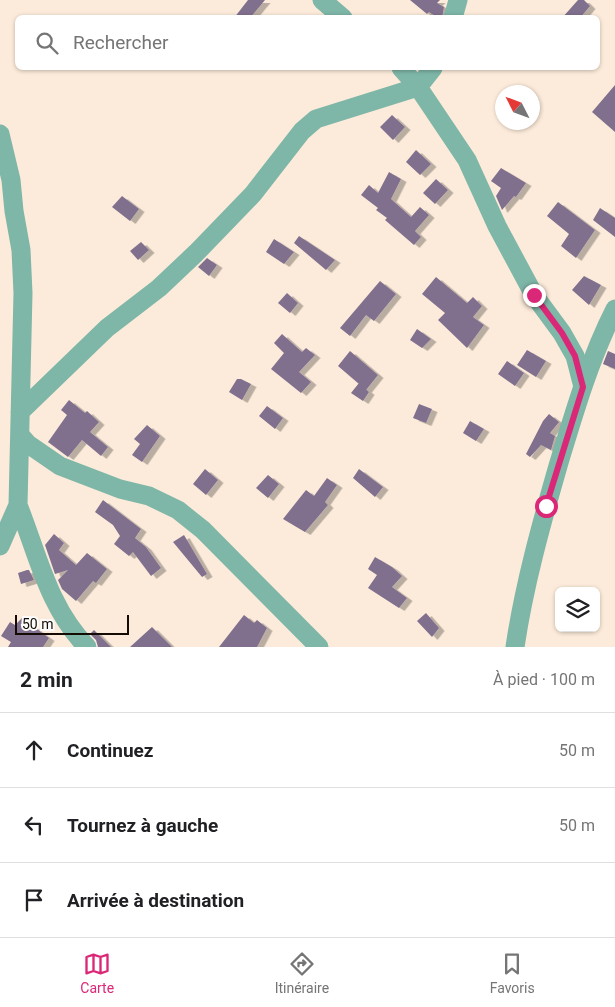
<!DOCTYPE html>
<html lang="fr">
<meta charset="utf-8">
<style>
:root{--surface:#fff;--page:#f6f6f6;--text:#202124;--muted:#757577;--line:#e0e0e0;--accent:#db2777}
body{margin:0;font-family:Roboto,sans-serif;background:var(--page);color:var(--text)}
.controls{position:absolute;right:15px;bottom:15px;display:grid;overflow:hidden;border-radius:8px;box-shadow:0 1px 4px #0004}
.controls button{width:45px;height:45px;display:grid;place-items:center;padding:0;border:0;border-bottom:1px solid var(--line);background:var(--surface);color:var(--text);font:25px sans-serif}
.compass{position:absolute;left:495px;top:85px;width:45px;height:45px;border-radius:50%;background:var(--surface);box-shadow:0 1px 4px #0004;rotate:312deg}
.scale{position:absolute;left:15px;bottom:12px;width:114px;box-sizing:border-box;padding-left:5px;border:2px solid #140b03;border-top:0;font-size:14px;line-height:18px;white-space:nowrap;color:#140b03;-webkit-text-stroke:4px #fbfbfb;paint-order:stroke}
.stop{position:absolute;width:15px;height:15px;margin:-11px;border:4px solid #db2777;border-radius:50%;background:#fff}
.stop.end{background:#db2777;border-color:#fff;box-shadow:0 1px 5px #0008}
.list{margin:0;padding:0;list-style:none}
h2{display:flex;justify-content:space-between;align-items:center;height:65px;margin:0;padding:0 20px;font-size:21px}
h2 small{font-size:16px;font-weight:400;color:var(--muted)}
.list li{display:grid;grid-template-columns:32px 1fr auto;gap:15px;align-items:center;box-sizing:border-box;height:75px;padding:0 20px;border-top:1px solid var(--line)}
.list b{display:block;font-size:19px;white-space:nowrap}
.list em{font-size:16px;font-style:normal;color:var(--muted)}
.icon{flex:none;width:28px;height:28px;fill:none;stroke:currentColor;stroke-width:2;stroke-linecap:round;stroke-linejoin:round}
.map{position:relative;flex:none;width:615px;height:647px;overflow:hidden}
.search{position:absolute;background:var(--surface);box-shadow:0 1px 4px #0004;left:15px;right:15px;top:15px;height:55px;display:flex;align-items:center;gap:12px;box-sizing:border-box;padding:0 18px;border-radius:8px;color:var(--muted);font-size:19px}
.sheet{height:290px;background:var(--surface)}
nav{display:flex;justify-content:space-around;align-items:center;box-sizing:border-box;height:70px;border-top:1px solid var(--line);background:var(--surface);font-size:14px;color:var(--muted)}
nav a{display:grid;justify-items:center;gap:2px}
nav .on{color:var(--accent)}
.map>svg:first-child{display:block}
.building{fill:#80708e;filter:url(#shadow)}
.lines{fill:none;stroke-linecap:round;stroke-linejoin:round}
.street{stroke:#7eb6a7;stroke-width:19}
.route{stroke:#db2777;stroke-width:6}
</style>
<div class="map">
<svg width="615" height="647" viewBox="0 0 615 647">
<defs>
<filter id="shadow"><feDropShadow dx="5.5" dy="3" stdDeviation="0" flood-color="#0004"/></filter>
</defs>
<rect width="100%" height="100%" fill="#fcebda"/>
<path class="building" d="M 248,0 L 265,0 L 250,18 L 234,18 Z
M 410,0 L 440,0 L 437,3 L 444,7 L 442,18 L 438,18 L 429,12 L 427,14 Z
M 578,0 L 584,0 L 590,6 L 580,18 L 562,18 Z
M 615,85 L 615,132 L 592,112 Z
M 392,115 L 405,127 L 393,140 L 380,127 Z
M 416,150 L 431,164 L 420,175 L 406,162 Z
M 501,168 L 526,183 L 516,197 L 514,196 L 502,210 L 496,196 L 501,188 L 491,181 Z
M 389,172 L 401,179 L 391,199 L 411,217 L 420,207 L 429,215 L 415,231 L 421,237 L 414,245 L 385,220 L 387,218 L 376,210 L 378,208 L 361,195 L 369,185 L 378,193 Z
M 436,179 L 448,190 L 435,204 L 423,193 Z
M 122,196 L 139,209 L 130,221 L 112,207 Z
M 558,202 L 595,230 L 576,258 L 561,246 L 569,234 L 547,216 Z
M 600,208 L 615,218 L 615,237 L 593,220 Z
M 299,236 L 335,260 L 326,270 L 294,243 Z
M 274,239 L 294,252 L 284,264 L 266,252 Z
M 141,242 L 149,250 L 138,260 L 130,251 Z
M 207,258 L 217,265 L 209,276 L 198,267 Z
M 584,276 L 601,285 L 589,305 L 572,290 Z
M 436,277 L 467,303 L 473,297 L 482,306 L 473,317 L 484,325 L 467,348 L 438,320 L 445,313 L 422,294 Z
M 380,281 L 396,294 L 374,321 L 366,315 L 350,336 L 340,328 Z
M 287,293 L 298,303 L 290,313 L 278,303 Z
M 417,329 L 431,339 L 422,348 L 410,340 Z
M 282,334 L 302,352 L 306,348 L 315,355 L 299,372 L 311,382 L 301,393 L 271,369 L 284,353 L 274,343 Z
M 527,350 L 546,361 L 536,377 L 517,365 Z
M 350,351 L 378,375 L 366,390 L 338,366 Z
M 608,351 L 615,354 L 615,369 L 603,364 Z
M 507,361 L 524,373 L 515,386 L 498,374 Z
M 237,379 L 241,379 L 251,384 L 242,400 L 229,392 Z
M 359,383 L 369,392 L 363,401 L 351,393 Z
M 69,400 L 85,413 L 87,411 L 99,422 L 90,432 L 108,447 L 101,456 L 82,440 L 68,457 L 48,442 L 67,415 L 61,410 Z
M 419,404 L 432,409 L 426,423 L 413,418 Z
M 267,406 L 283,418 L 275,429 L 259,416 Z
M 549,414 L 559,422 L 550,433 L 555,436 L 551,450 L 541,445 L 530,457 L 526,454 L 543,421 Z
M 470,421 L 484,429 L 476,441 L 463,433 Z
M 147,425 L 160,436 L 142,462 L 132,455 L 140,444 L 134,439 Z
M 205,469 L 218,480 L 206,495 L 193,484 Z
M 359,469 L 383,487 L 375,497 L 353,478 Z
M 268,475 L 279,484 L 268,498 L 256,488 Z
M 327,478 L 337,485 L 325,502 L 328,505 L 305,532 L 283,519 L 306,490 L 314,496 Z
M 103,500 L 141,529 L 135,538 L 146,547 L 161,568 L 151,576 L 133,552 L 129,556 L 114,544 L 120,536 L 113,525 L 95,512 Z
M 54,534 L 64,543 L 59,550 L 76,565 L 87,553 L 107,569 L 96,583 L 93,581 L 76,601 L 62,589 L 58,580 L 68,570 L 55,574 L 45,545 Z
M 184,535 L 207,574 L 202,577 L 173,542 Z
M 375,557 L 392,567 L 402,576 L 392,587 L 407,598 L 399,608 L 368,588 L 377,575 L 368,569 Z
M 27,570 L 29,570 L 34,580 L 21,584 L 18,573 Z
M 426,613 L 439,628 L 432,637 L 417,621 Z
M 244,615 L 254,623 L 257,620 L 267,628 L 257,647 L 219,647 Z
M 22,618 L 49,638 L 43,647 L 8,647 L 11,642 L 1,636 L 10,622 L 15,625 Z
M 152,627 L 172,647 L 130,647 Z
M 94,630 L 111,647 L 98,647 L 96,640 L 90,634 Z"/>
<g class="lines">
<path class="street" d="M 322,0 L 343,18
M 453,18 L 458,0
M 401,68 L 418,87 L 467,160 L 497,226 L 534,295 L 562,333 L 575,356 L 583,387
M 0,134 L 11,180 L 14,211 L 21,250 L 23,293 L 18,505 L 0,546
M 20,412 L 107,328 L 159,288 L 196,253 L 253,194 L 302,131 L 316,119 L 418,87 L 433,68
M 20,435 L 28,444 L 60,466 L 120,489 L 149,496 L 178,510 L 203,530 L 319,647
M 18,505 C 38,555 48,607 87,647
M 515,647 C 524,586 541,525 558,466 C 574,413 590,358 615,309"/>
</g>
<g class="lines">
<path class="route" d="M 534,295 L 562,333 L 575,356 L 583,387 L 546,506"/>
</g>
</svg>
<div class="controls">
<button><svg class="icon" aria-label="layers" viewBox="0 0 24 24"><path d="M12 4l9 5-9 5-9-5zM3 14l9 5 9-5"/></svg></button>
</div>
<svg class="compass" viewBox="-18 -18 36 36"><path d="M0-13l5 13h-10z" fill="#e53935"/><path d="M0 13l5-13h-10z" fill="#757577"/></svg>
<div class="scale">50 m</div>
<div class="stop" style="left:546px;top:506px"></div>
<div class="stop end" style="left:534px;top:295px"></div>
<div class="search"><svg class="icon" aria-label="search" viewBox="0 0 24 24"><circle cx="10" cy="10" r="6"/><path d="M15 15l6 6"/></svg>Rechercher</div>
</div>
<section class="sheet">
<h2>2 min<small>À pied · 100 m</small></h2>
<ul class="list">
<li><svg class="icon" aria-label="ahead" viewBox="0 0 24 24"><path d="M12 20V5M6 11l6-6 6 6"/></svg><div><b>Continuez</b></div><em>50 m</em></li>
<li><svg class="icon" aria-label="left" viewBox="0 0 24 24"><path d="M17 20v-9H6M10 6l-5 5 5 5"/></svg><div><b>Tournez à gauche</b></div><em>50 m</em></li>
<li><svg class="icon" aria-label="arrive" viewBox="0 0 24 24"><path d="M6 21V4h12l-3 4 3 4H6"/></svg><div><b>Arrivée à destination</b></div></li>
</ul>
</section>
<nav>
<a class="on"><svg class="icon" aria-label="map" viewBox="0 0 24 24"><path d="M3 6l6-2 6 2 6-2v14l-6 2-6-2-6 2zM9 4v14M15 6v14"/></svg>Carte</a>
<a><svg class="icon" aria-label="directions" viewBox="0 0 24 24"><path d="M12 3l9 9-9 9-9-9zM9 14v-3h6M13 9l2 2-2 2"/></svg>Itinéraire</a>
<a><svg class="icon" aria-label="saved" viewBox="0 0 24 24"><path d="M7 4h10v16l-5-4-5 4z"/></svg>Favoris</a>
</nav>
